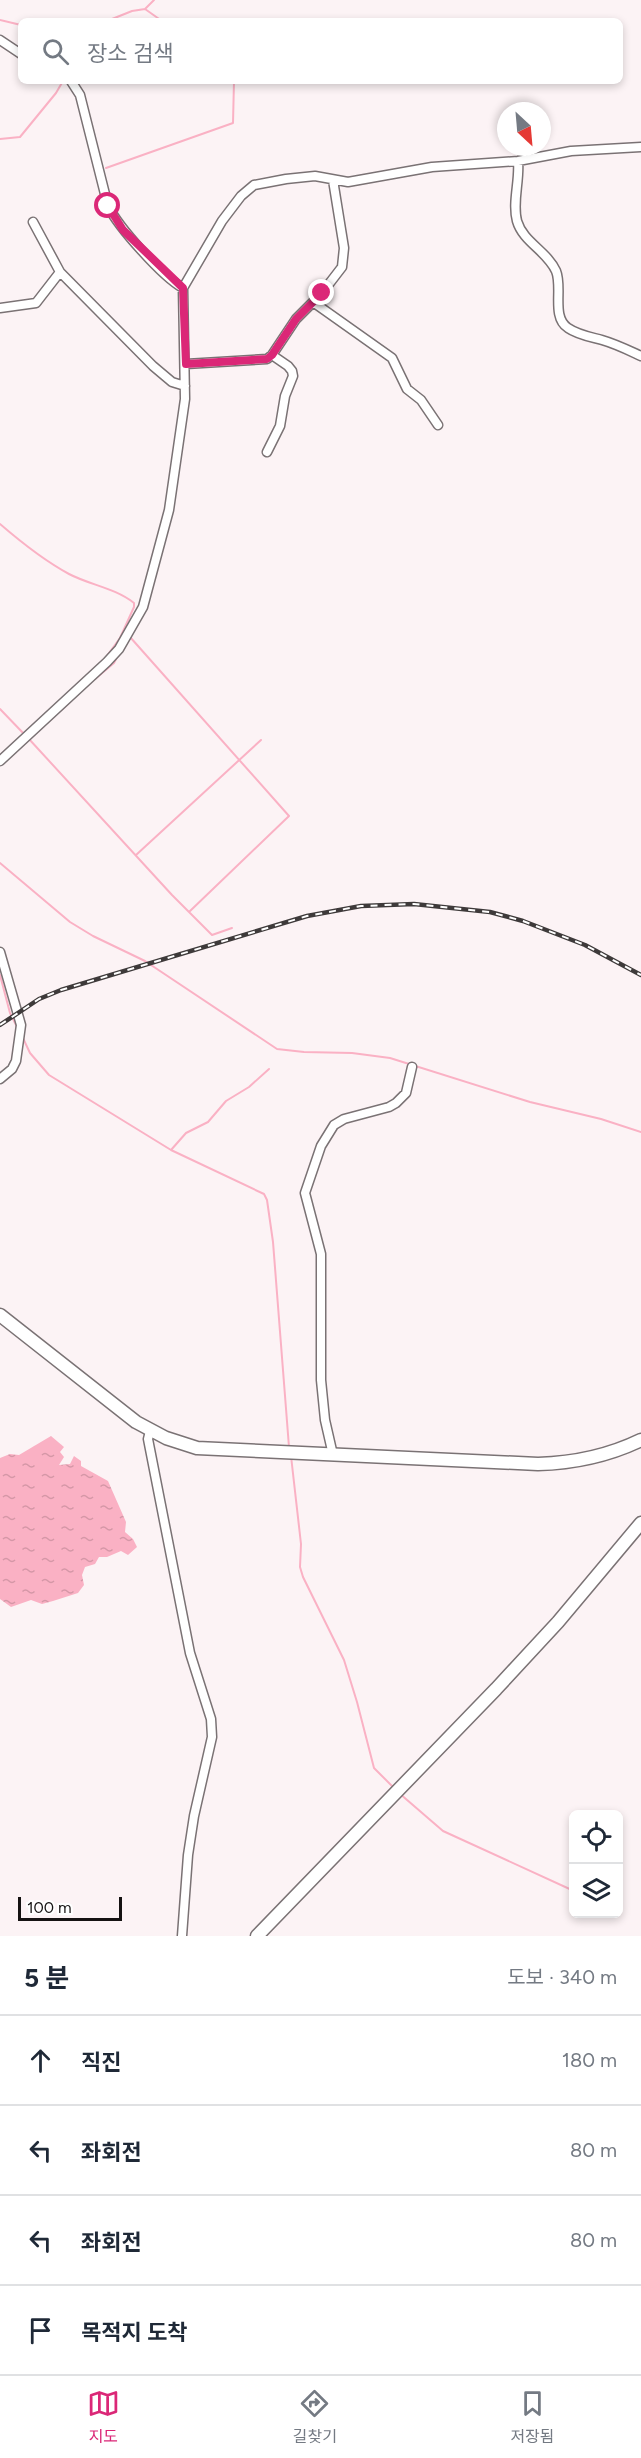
<!DOCTYPE html>
<html lang="ko">
<meta charset="utf-8">
<style>
:root{--surface:#fff;--page:#f6f6f7;--text:#1f2937;--muted:#747a83;--line:#e0e1e3;--accent:#db2777}
body{margin:0;font-family:Figtree,"Noto Sans KR",sans-serif;background:var(--page);color:var(--text)}
.controls{position:absolute;right:18px;bottom:18px;display:grid;overflow:hidden;border-radius:9px;box-shadow:0 3px 9px #0003}
.controls button{width:54px;height:54px;display:grid;place-items:center;padding:0;border:0;border-bottom:2px solid var(--line);background:var(--surface);color:var(--text);font:30px sans-serif}
.compass{position:absolute;left:497px;top:102px;width:54px;height:54px;border-radius:50%;background:var(--surface);box-shadow:0 3px 9px #0003;rotate:154deg}
.scale{position:absolute;left:18px;bottom:15px;width:104px;box-sizing:border-box;padding-left:6px;border:3px solid #151212;border-top:0;font-size:16px;line-height:21px;white-space:nowrap;color:#151212;-webkit-text-stroke:4px #fff;paint-order:stroke}
.stop{position:absolute;width:18px;height:18px;margin:-14px;border:4px solid #db2777;border-radius:50%;background:#fff}
.stop.end{background:#db2777;border-color:#fff;box-shadow:0 2px 6px #0008}
.list{margin:0;padding:0;list-style:none}
h2{display:flex;justify-content:space-between;align-items:center;height:78px;margin:0;padding:0 24px;font-size:26px}
h2 small{font-size:20px;font-weight:400;color:var(--muted)}
.list li{display:grid;grid-template-columns:39px 1fr auto;gap:18px;align-items:center;box-sizing:border-box;height:90px;padding:0 24px;border-top:2px solid var(--line)}
.list b{display:block;font-size:22px;white-space:nowrap}
.list em{font-size:20px;font-style:normal;color:var(--muted)}
.icon{flex:none;width:33px;height:33px;fill:none;stroke:currentColor;stroke-width:2;stroke-linecap:round;stroke-linejoin:round}
.map{position:relative;flex:none;width:641px;height:1936px;overflow:hidden}
.search{position:absolute;background:var(--surface);box-shadow:0 3px 9px #0003;left:18px;right:18px;top:18px;height:66px;display:flex;align-items:center;gap:15px;box-sizing:border-box;padding:0 21px;border-radius:9px;color:var(--muted);font-size:22px}
.sheet{height:438px;background:var(--surface)}
nav{display:flex;justify-content:space-around;align-items:center;box-sizing:border-box;height:84px;border-top:2px solid var(--line);background:var(--surface);font-size:16px;color:var(--muted)}
nav a{display:grid;justify-items:center;gap:3px}
nav .on{color:var(--accent)}
.map>svg:first-child{display:block}
.water{fill:url(#water-ripples)}
.lines{fill:none;stroke-linecap:round;stroke-linejoin:round}
.stream{stroke:#fab1c4;stroke-width:2}
.minor-casing{stroke:#7a7274;stroke-width:11}
.secondary-casing{stroke:#7a7274;stroke-width:15}
.minor{stroke:#fff;stroke-width:8}
.secondary{stroke:#fff;stroke-width:12}
.rail-casing{stroke:#3e3a3a;stroke-width:4.5}
.rail{stroke:#fff;stroke-width:2;stroke-dasharray:7;stroke-linecap:butt}
.route{stroke:#db2777;stroke-width:8}
</style>
<div class="map">
<svg width="641" height="1936" viewBox="0 0 641 1936">
<defs>
<pattern id="water-ripples" width="26" height="14" patternUnits="userSpaceOnUse" patternTransform="scale(1.5)"><rect width="26" height="14" fill="#fab1c4"/><path d="M2 4q2-2 4 0t4 0M15 11q2-2 4 0t4 0" fill="none" stroke="#d597a7"/></pattern>
</defs>
<rect width="100%" height="100%" fill="#fcf3f5"/>
<path class="water" d="M 51,1436 L 64,1447 L 60,1452 L 64,1457 L 59,1465 L 70,1464 L 74,1456 L 81,1461 L 81,1466 L 108,1481 L 126,1522 L 125,1532 L 133,1539 L 137,1547 L 128,1555 L 121,1551 L 107,1557 L 99,1557 L 95,1564 L 85,1567 L 82,1575 L 84,1585 L 78,1593 L 53,1601 L 42,1604 L 31,1600 L 11,1607 L 0,1599 L 0,1458 L 10,1454 L 19,1455 Z"/>
<g class="lines">
<path class="stream" d="M 154,0 L 145,9 L 162,21
M 0,20 L 21,25
M 107,21 L 132,11 L 145,9
M 0,139 L 20,137 L 56,93 L 63,81
M 106,168 L 233,123 L 234,81
M 0,524 C 22,543 43,560 69,574 C 90,585 115,588 134,603 L 134,607 L 120,638 L 104,660
M 130,637 L 289,816 L 189,912
M 95,679 L 114,663 L 118,655
M 0,709 L 25,735
M 38,731 L 71,701
M 29,739 L 172,895 L 212,935 L 232,928
M 136,855 L 261,740
M 0,863 L 70,922 L 93,936 L 145,961 L 277,1049 L 304,1052 L 352,1053 L 390,1058 L 530,1102 L 601,1119 L 641,1132
M 0,975 L 10,1013 L 18,1029
M 22,1036 L 30,1053 L 49,1075 L 171,1150 L 264,1194 L 267,1200 L 273,1242 L 289,1447
M 171,1150 L 186,1133 L 208,1122 L 226,1101 L 249,1087 L 269,1069
M 291,1456 L 301,1544 L 300,1567 L 303,1577 L 344,1660 L 357,1702 L 374,1768 L 393,1787
M 399,1793 L 443,1831 L 574,1891"/>
<defs>
<path id="minor" d="M 0,40 L 21,54
M 71,81 L 80,95 L 108,206 C 119,228 163,277 183,288
M 518,161 C 520,181 512,202 517,221 C 523,242 547,251 556,271 C 563,288 551,317 568,328 C 578,335 591,337 602,340 C 616,344 628,350 641,356
M 33,222 L 60,272 L 153,366 L 172,382 L 185,386
M 313,302 L 392,358 L 407,389 L 421,400 L 438,425
M 0,308 L 36,303 L 60,272
M 186,364 L 267,359 L 272,355 L 296,319 L 322,293 L 342,267 L 344,248 L 333,180
M 267,452 L 280,426 L 285,396 L 293,376 L 292,371 L 288,366 L 272,355
M 0,761 L 107,662 L 119,649 L 143,607 L 169,510 L 185,399 L 183,288 L 222,221 L 241,196 L 254,185 L 286,179 L 315,176 L 348,182 L 432,167 L 518,161 L 571,151 L 641,147
M 0,952 L 21,1025 L 16,1061 L 12,1069 L 0,1079
M 150,1431 L 148,1439 L 190,1653 L 211,1719 L 212,1737 L 194,1816 L 188,1855 L 182,1936
M 333,1455 L 325,1420 L 321,1380 L 321,1254 L 305,1193 L 321,1146 L 334,1125 L 344,1119 L 389,1107 L 396,1103 L 406,1093 L 412,1067"/>
<path id="secondary" d="M 0,1315 L 136,1422 L 166,1438 L 197,1448 L 538,1464 C 574,1463 608,1456 641,1440
M 257,1936 L 496,1689 L 558,1622 L 641,1523"/>
</defs>
<use href="#minor" class="minor-casing"/>
<use href="#secondary" class="secondary-casing"/>
<use href="#minor" class="minor"/>
<use href="#secondary" class="secondary"/>
<defs>
<path id="rail" d="M 0,1025 L 39,999 L 61,990 L 307,916 L 361,906 L 414,904 L 490,912 L 523,921 L 585,945 L 641,975"/>
</defs>
<use href="#rail" class="rail-casing"/>
<use href="#rail" class="rail"/>
</g>
<g class="lines">
<path class="route" d="M 108,206 L 123,230 L 183,288 L 186,364 L 267,359 L 272,355 L 296,319 L 322,293"/>
</g>
</svg>
<div class="controls">
<button><svg class="icon" aria-label="locate" viewBox="0 0 24 24"><circle cx="12" cy="12" r="6"/><path d="M12 2v4M12 18v4M2 12h4M18 12h4"/></svg></button>
<button><svg class="icon" aria-label="layers" viewBox="0 0 24 24"><path d="M12 4l9 5-9 5-9-5zM3 14l9 5 9-5"/></svg></button>
</div>
<svg class="compass" viewBox="-18 -18 36 36"><path d="M0-13l5 13h-10z" fill="#e53935"/><path d="M0 13l5-13h-10z" fill="#747a83"/></svg>
<div class="scale">100 m</div>
<div class="stop" style="left:108px;top:206px"></div>
<div class="stop end" style="left:322px;top:293px"></div>
<div class="search"><svg class="icon" aria-label="search" viewBox="0 0 24 24"><circle cx="10" cy="10" r="6"/><path d="M15 15l6 6"/></svg>장소 검색</div>
</div>
<section class="sheet">
<h2>5 분<small>도보 · 340 m</small></h2>
<ul class="list">
<li><svg class="icon" aria-label="ahead" viewBox="0 0 24 24"><path d="M12 20V5M6 11l6-6 6 6"/></svg><div><b>직진</b></div><em>180 m</em></li>
<li><svg class="icon" aria-label="left" viewBox="0 0 24 24"><path d="M17 20v-9H6M10 6l-5 5 5 5"/></svg><div><b>좌회전</b></div><em>80 m</em></li>
<li><svg class="icon" aria-label="left" viewBox="0 0 24 24"><path d="M17 20v-9H6M10 6l-5 5 5 5"/></svg><div><b>좌회전</b></div><em>80 m</em></li>
<li><svg class="icon" aria-label="arrive" viewBox="0 0 24 24"><path d="M6 21V4h12l-3 4 3 4H6"/></svg><div><b>목적지 도착</b></div></li>
</ul>
</section>
<nav>
<a class="on"><svg class="icon" aria-label="map" viewBox="0 0 24 24"><path d="M3 6l6-2 6 2 6-2v14l-6 2-6-2-6 2zM9 4v14M15 6v14"/></svg>지도</a>
<a><svg class="icon" aria-label="directions" viewBox="0 0 24 24"><path d="M12 3l9 9-9 9-9-9zM9 14v-3h6M13 9l2 2-2 2"/></svg>길찾기</a>
<a><svg class="icon" aria-label="saved" viewBox="0 0 24 24"><path d="M7 4h10v16l-5-4-5 4z"/></svg>저장됨</a>
</nav>
